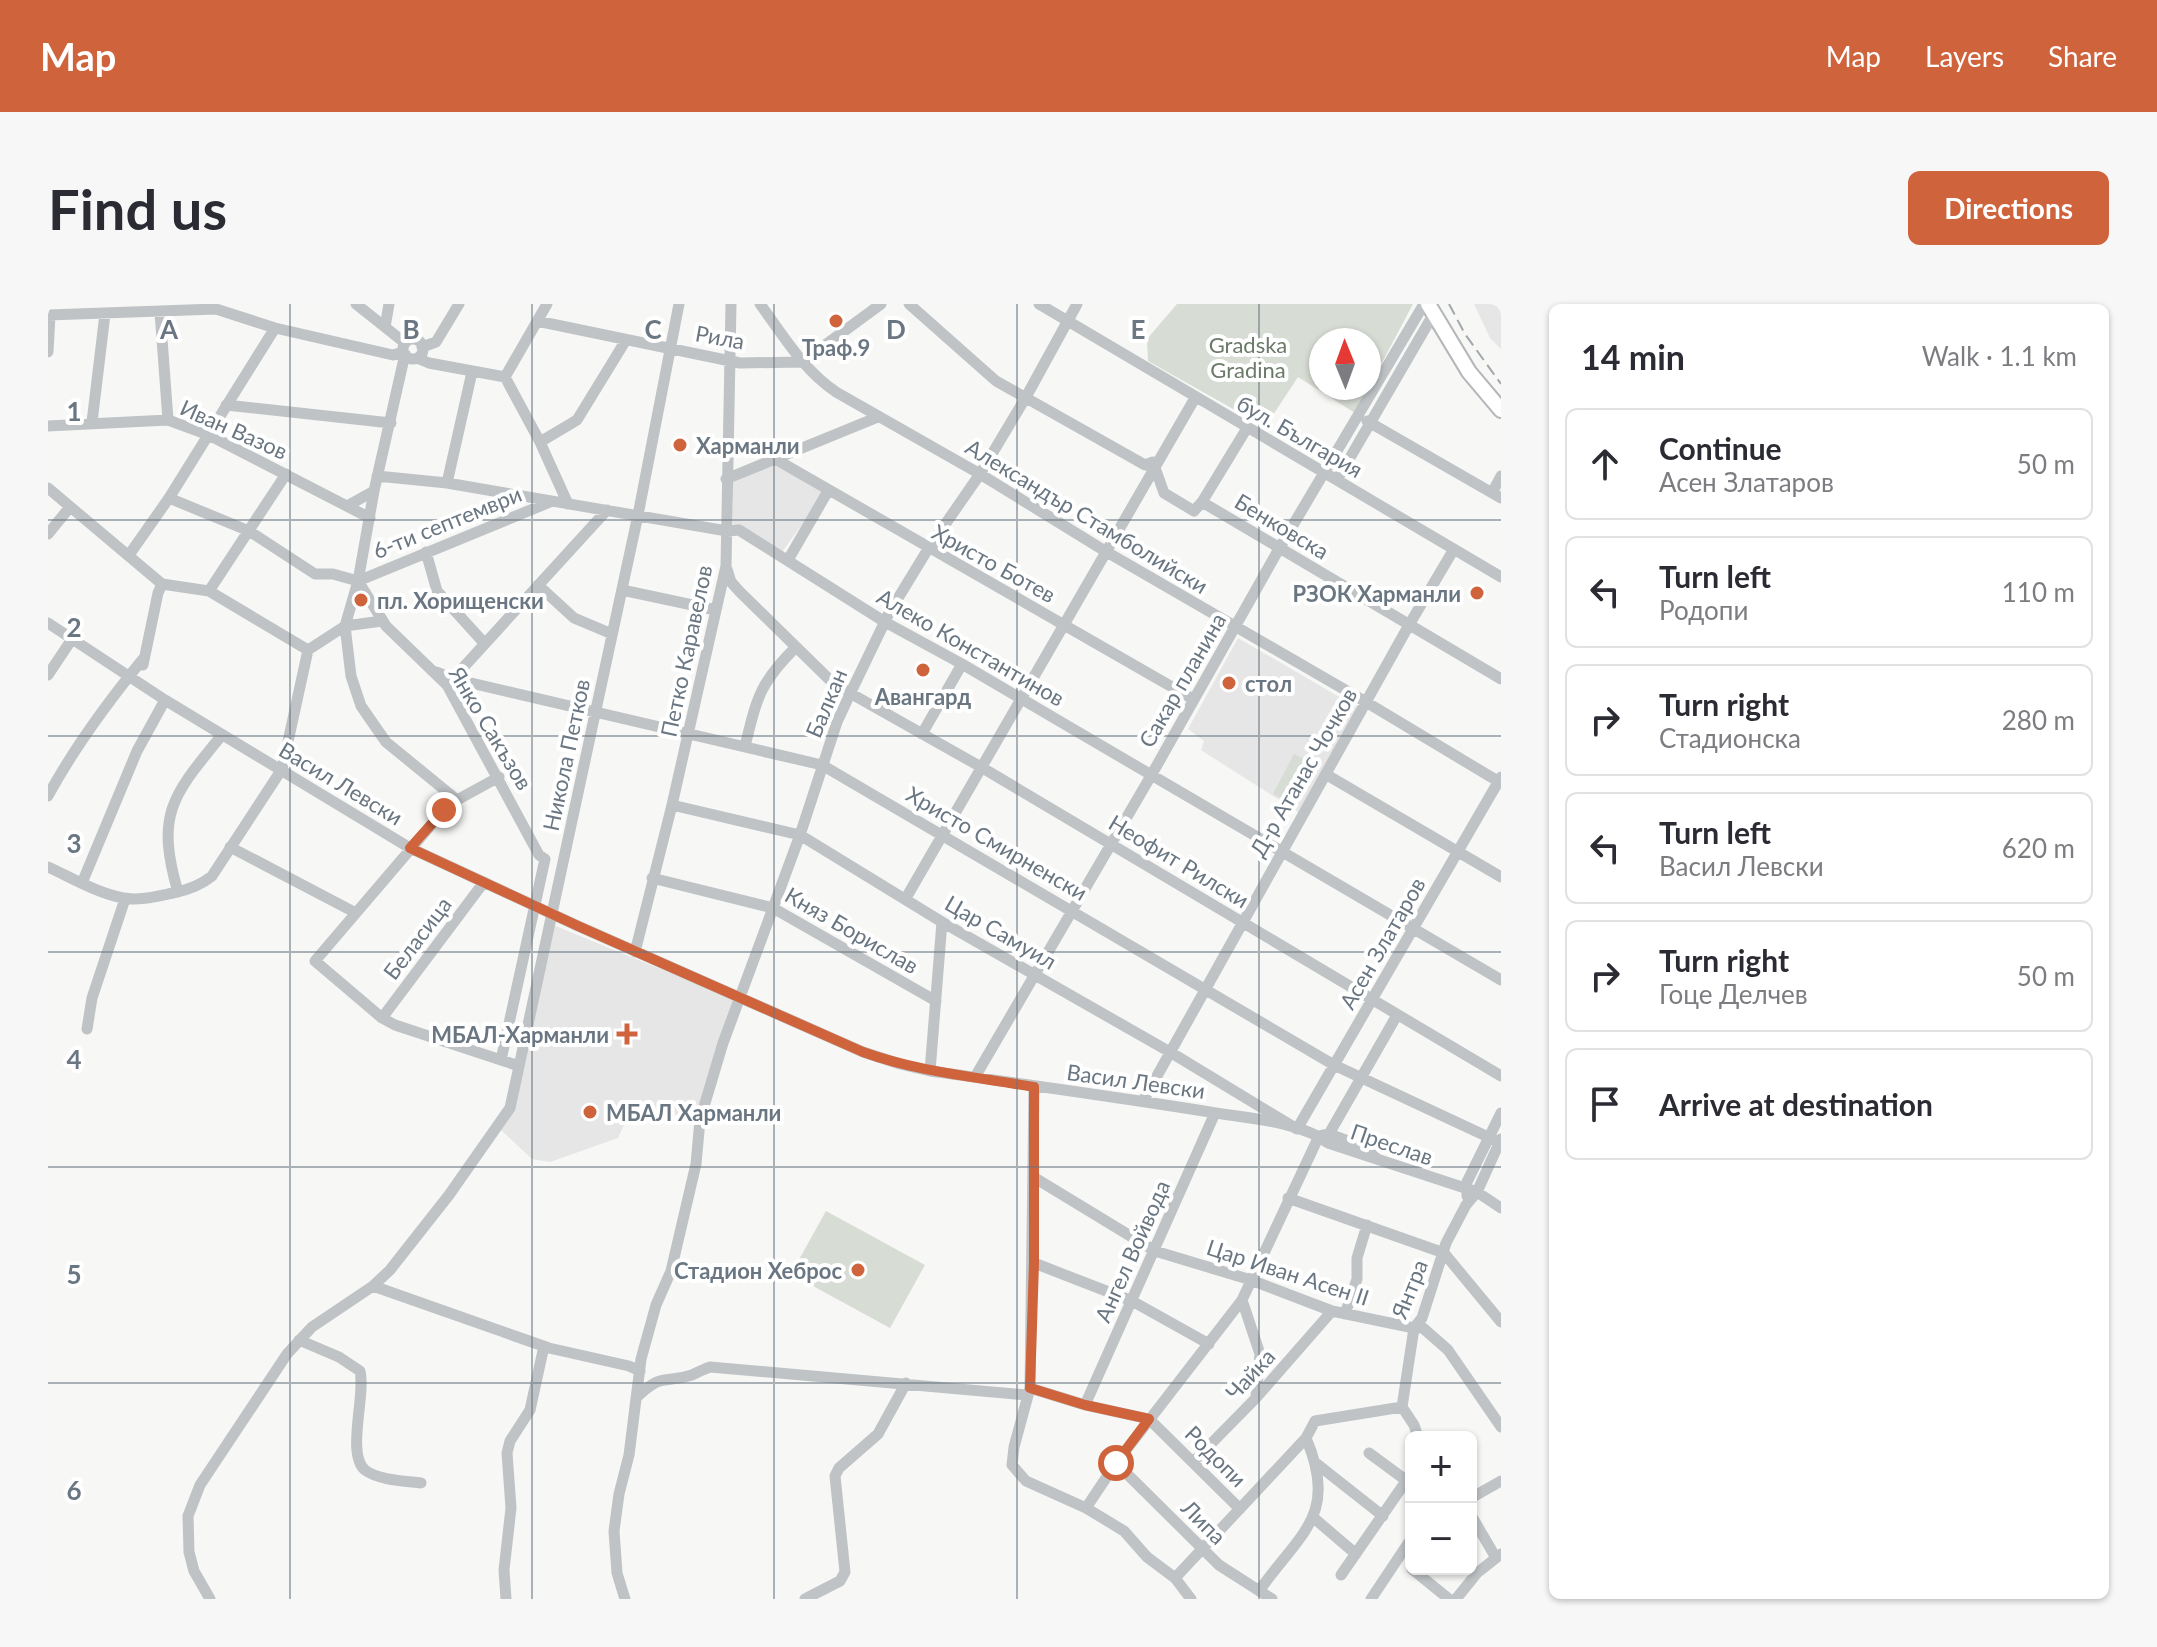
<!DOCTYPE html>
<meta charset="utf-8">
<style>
:root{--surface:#fff;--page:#f7f7f7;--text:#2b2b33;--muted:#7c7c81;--line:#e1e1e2;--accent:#cf633c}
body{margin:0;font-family:Lato,sans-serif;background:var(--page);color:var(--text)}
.controls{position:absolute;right:24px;bottom:24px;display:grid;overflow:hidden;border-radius:12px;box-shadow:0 2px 6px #0004}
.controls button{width:72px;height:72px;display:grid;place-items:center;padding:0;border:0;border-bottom:2px solid var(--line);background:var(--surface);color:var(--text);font:40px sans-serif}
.compass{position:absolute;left:1261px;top:24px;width:72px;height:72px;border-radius:50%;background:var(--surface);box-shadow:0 2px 6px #0004;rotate:359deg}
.stop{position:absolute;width:24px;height:24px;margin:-18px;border:6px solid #cf633c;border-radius:50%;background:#fff}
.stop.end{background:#cf633c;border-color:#fff;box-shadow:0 2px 8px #0008}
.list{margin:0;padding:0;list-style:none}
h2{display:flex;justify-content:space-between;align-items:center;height:104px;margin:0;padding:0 32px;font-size:34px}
h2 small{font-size:26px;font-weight:400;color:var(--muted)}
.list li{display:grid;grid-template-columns:52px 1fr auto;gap:24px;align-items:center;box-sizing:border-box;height:112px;margin:0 16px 16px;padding:0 16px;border:2px solid var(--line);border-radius:12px}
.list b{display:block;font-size:30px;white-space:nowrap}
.list p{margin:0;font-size:26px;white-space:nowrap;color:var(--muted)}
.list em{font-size:26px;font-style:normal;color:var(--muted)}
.icon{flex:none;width:44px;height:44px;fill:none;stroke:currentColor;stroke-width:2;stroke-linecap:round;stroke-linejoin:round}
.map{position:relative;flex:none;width:1453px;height:1295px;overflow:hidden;border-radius:12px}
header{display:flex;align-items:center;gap:48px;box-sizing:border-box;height:112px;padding:0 40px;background:var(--accent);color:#fff}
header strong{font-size:38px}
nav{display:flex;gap:44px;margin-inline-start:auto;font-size:28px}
.intro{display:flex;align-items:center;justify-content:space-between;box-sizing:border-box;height:192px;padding:0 48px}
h1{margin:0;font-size:56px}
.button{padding:20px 36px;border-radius:12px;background:var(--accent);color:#fff;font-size:28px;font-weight:700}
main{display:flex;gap:48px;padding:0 48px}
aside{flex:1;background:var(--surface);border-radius:12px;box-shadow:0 2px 6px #0004}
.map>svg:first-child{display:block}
.built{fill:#e5e6e5}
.green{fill:#d7dcd4}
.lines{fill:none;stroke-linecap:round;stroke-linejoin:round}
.major-casing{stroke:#b3b7ba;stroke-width:18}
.minor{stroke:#bfc3c6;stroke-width:11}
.major{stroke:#fff;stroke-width:14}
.rail{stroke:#a1a7ab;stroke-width:2;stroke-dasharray:12 6;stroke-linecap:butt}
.route{stroke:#cf633c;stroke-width:10}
.grid{fill:none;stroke:#6a7782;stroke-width:2;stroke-opacity:0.55}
.poi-dot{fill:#cf633c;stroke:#fff;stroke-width:3}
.labels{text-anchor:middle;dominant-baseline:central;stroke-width:8;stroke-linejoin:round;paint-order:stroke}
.street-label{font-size:22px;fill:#6a7782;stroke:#fff}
.park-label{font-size:22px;fill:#6b7a68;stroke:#fff}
.poi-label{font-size:22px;font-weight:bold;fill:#6a7782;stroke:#fff;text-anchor:start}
.grid-label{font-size:26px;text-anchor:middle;font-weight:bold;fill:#6a7782;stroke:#fff;stroke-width:8;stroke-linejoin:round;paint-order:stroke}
</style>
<header>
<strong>Map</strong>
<nav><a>Map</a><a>Layers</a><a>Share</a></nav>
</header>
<div class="intro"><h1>Find us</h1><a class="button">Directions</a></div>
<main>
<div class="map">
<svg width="1453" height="1295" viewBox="0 0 1453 1295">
<rect width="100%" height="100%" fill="#f7f7f5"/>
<path class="built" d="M 1426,0 L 1453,0 L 1453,45 L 1442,34 Z
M 733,159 L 777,189 L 734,248 L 685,220 L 685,174 Z
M 1190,334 L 1312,405 L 1252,509 L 1153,446 L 1156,437 L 1140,425 Z
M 505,621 L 688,696 L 650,813 L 583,806 L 570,834 L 502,858 L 484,855 L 452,825 Z"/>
<path class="green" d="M 1129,0 L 1365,0 L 1321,83 L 1321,36 L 1273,36 L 1273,84 L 1320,84 L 1307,109 L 1250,73 L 1217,123 L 1100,57 L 1099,35 Z
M 1246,450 L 1266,461 L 1244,500 L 1225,490 Z
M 778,907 L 877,961 L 842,1024 L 743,970 Z"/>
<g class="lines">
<defs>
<path id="major" d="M 1380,0 L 1421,68 L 1453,106"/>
</defs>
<use href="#major" class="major-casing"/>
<path class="minor" d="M 308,0 L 357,39
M 712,0 C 735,31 755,66 788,88 L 932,170 L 1057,247 L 1318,398 L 1453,479
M 861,0 L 948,77 L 1097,161 L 1105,158 L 1116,189 L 1146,207 L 1154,198 L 1453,375
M 991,0 L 1453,273
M 112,8 L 120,116
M 0,11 L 168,5 L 227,24 L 345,51 L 355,48
M 489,17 L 692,59 L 754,58 L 833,0
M 337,23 L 341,0
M355 45a10 10 0 1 1 20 0a10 10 0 1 1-20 0Z
M 374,43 L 388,38 L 411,0
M 0,48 L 2,11
M 357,50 L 326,187 L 310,277 L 338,322 L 399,381 L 491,551 L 497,555 L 453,756
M 369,54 L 381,59 L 457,73 L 499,0
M 457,73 L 492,138 L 520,200
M 178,101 L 343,119
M 1319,117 L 1453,194
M 44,118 L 57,10
M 0,122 L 120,116 L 161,131 L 322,214
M 492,138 L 529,116 L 578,36
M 729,156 L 1145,395
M 329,172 L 399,179 L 679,227 L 691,226 L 837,318 L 914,360 L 1453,676
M 678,175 L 830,113
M 1289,176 L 1385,11
M 399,179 L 424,68
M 0,184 L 114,280 L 161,287 L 260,346
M 1444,189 L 1453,172
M 121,194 L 201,227 L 267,270 L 285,270 L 310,277
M 1154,198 L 1199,124
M 299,202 L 326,187
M 0,230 L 22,203
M 378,248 L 389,287 L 437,340
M 81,251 L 121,194 L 227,24
M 740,256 L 780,187
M 679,265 L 683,278 L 692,288 L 789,383
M 310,277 L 297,322 L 303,372 L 313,402 L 338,438 L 409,496
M 310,277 L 502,198
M 490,281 L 526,314 L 564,330
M 574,286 L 668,306
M 161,287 L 238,170
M 0,319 L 117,396 L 362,544 L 530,622 L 815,748 L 852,760 L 882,767 C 975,780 1069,793 1162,808 C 1197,814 1252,817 1280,839 L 1429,888 L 1453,904
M 95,361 L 110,289 L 114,280
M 388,368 L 406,375 L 774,461 L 1286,761 L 1453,839
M 0,371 L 24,335
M 402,378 L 559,206
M 786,380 L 933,463 L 1453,772
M 874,430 L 914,360
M 697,442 C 709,394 711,380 747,344
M 1279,471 L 1453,573
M 451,473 L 409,496 L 396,506 L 267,657 L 334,714 L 347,721 L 471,762
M 0,492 C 27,442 59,399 95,355
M 624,501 L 752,531 L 894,618 L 1122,748 L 1249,825 L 1453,473
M 182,543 L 308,609
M 0,563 C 24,574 49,589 75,594 C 91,597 110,592 125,589 C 140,586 152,582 164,572 L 234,465 L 260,346 L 297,322 L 334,317
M 604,574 L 725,604 L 888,697
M 34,579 L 89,447 L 117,396
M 130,588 C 107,509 125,491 174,431
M 858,594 L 1147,94
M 587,648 L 624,501 L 678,262 L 683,0
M 334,714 L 436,578
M 39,725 L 44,694 L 77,595
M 882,767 L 894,618
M 927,773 L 1104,470 L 1232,243 L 1376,0
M 986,783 L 982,1084 L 966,1143 L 964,1161 L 978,1177 L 1038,1204 L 1076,1227 L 1099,1253 L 1127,1274 L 1143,1295
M 1095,797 L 1361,321 L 1406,245
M 1281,830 L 1349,711
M 1271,832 L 1281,830 L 1327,847
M 987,874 L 1107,947 L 1203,976 L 1284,1007 L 1366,1024 L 1375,1024 L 1400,1046 L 1453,1123
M 1419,892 L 1419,878 L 1453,809
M 1240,894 L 1396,949 L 1453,1018
M 986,959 L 1084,997 L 1161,1040
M 325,982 L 501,1044 L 581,1062 L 592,1067
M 1194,996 L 1212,1050 L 1208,1092
M 1297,1010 L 1309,975 L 1309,954 L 1319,921
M 251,1036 L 291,1053 L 312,1067 C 318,1091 298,1150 317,1166 C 330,1176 357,1177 373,1179
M 982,1084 L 1037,1101 L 1101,1115 L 1192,1205
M 590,1092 C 616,1068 616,1080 644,1071 C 650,1068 656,1065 662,1063 L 979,1091
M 1037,1101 L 1167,809
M 1370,1133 L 1366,1121 L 1354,1103 L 1366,1024 L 1374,1014 L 1398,939 L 1418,901 L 1429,888 L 1453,835
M 1321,1149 L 1359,1177
M 1146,1157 L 1207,1095 L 1284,1007
M 1068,1159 L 1171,1261 L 1224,1295
M 1269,1160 L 1335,1212
M 1423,1194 L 1453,1177
M 1038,1204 L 1068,1159 L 1194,996 L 1271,832
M 1423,1211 L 1448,1254
M 1267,1215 L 1308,1250
M 1364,1265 L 1401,1295
M 1293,1271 L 1363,1170
M 1127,1274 L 1258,1134 L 1267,1117 L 1354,1103
M 1211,1287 C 1252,1229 1291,1211 1258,1134
M 162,1295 L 146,1267 L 141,1248 L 140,1212 L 152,1181 L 239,1050 L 264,1023 L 325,982 L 342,966 L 401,891 L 462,804 L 590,211 L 631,0
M 458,1295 L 456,1266 L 463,1204 L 459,1149 L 462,1137 L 482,1106 L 496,1042
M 577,1295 L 569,1269 L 566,1227 L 571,1190 L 581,1151 L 593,1055 L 608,1001 L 623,967 L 648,860 L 652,816 L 675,739 L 752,531 L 789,418 L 803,388 L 841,309 L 880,245 L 932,170 L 978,93 L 1029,0
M 757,1295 L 792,1277 L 797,1268 L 787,1172 L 791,1164 L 830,1130 L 858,1079
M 1323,1295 L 1363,1235
M 1408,1295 L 1429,1269 L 1453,1250"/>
<use href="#major" class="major"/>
<path class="rail" d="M 1401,0 L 1417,30 L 1453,80"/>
</g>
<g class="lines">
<path class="route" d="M 396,506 L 362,544 L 530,622 L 815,748 C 870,768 929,773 986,783 L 986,959 L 982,1084 L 1037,1101 L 1101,1115 L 1068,1159"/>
</g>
<path class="grid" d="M 242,0 L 242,1295M 484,0 L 484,1295M 726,0 L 726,1295M 969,0 L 969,1295M 1211,0 L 1211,1295M 0,216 L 1453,216M 0,432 L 1453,432M 0,648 L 1453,648M 0,863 L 1453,863M 0,1079 L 1453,1079"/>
<g class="poi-dot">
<circle cx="788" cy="17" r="8"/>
<circle cx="632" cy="141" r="8"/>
<circle cx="1429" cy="289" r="8"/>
<circle cx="313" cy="296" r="8"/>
<circle cx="875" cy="366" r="8"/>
<circle cx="1181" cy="379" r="8"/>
<path d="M575 718h8v8h8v8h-8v8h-8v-8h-8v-8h8z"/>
<circle cx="542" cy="808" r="8"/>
<circle cx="810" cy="966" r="8"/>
</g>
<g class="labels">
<g class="street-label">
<text transform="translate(672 33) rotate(10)">Рила</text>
<text transform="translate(186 125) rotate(24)">Иван Вазов</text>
<text transform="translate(1252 132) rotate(30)">бул. България</text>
<text transform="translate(1039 212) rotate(31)">Александър Стамболийски</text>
<text transform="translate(399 218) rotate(-22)">6-ти септември</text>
<text transform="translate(1234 222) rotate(31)">Бенковска</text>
<text transform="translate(946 259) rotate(29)">Христо Ботев</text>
<text transform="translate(923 343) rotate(30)">Алеко Константинов</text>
<text transform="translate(638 347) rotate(-78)">Петко Каравелов</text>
<text transform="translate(1134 376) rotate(-60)">Сакар планина</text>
<text transform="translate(778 399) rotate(-67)">Балкан</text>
<text transform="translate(443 424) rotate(59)">Янко Сакъзов</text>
<text transform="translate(518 451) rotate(-78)">Никола Петков</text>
<text transform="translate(1255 468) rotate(-60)">Д-р Атанас Чочков</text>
<text transform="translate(293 479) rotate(31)">Васил Левски</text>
<text transform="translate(949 539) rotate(30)">Христо Смирненски</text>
<text transform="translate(1131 557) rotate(31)">Неофит Рилски</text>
<text transform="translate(804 626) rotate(30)">Княз Борислав</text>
<text transform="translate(953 628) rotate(30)">Цар Самуил</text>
<text transform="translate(369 634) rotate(-53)">Беласица</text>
<text transform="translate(1334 639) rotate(-60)">Асен Златаров</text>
<text transform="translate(1088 777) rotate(8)">Васил Левски</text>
<text transform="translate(1344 840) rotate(19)">Преслав</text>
<text transform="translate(1084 947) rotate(-66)">Ангел Войвода</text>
<text transform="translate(1240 968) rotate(18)">Цар Иван Асен II</text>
<text transform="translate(1361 985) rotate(-68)">Янтра</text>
<text transform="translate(1202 1070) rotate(-47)">Чайка</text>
<text transform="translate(1168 1152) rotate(45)">Родопи</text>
<text transform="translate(1156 1218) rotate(45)">Липа</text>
</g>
<g class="park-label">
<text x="1200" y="40">Gradska<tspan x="1200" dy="25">Gradina</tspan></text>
</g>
<g class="poi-label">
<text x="788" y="43" text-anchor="middle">Траф.9</text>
<text x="648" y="141">Харманли</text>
<text x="1413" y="289" text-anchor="end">РЗОК Харманли</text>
<text x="329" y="296">пл. Хорищенски</text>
<text x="1197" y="379">стол</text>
<text x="875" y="392" text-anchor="middle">Авангард</text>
<text x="561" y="730" text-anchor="end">МБАЛ-Харманли</text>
<text x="558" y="808">МБАЛ Харманли</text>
<text x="794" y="966" text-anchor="end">Стадион Хеброс</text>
</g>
</g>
<g class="grid-label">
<text x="121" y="35">A</text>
<text x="363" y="35">B</text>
<text x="605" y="35">C</text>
<text x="848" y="35">D</text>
<text x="1090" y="35">E</text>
<text x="26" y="117">1</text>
<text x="26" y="333">2</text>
<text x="26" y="549">3</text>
<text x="26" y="765">4</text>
<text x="26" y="980">5</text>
<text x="26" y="1196">6</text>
</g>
</svg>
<div class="controls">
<button>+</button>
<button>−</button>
</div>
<svg class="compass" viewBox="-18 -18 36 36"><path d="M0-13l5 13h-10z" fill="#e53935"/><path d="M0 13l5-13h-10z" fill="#7c7c81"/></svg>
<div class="stop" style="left:1068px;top:1159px"></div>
<div class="stop end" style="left:396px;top:506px"></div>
</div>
<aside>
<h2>14 min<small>Walk · 1.1 km</small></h2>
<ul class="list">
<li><svg class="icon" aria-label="ahead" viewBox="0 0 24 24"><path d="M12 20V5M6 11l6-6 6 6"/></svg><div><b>Continue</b><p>Асен Златаров</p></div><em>50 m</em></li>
<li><svg class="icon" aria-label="left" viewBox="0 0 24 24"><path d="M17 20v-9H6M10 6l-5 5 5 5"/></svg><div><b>Turn left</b><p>Родопи</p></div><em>110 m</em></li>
<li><svg class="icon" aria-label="right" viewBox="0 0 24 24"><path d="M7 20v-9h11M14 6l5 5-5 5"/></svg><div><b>Turn right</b><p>Стадионска</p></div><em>280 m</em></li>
<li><svg class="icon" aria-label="left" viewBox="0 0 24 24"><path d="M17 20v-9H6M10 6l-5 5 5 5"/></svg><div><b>Turn left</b><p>Васил Левски</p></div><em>620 m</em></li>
<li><svg class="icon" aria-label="right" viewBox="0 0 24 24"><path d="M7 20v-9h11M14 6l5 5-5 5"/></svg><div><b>Turn right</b><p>Гоце Делчев</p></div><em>50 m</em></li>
<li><svg class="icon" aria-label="arrive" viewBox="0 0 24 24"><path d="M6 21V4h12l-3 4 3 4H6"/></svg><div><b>Arrive at destination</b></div></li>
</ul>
</aside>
</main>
